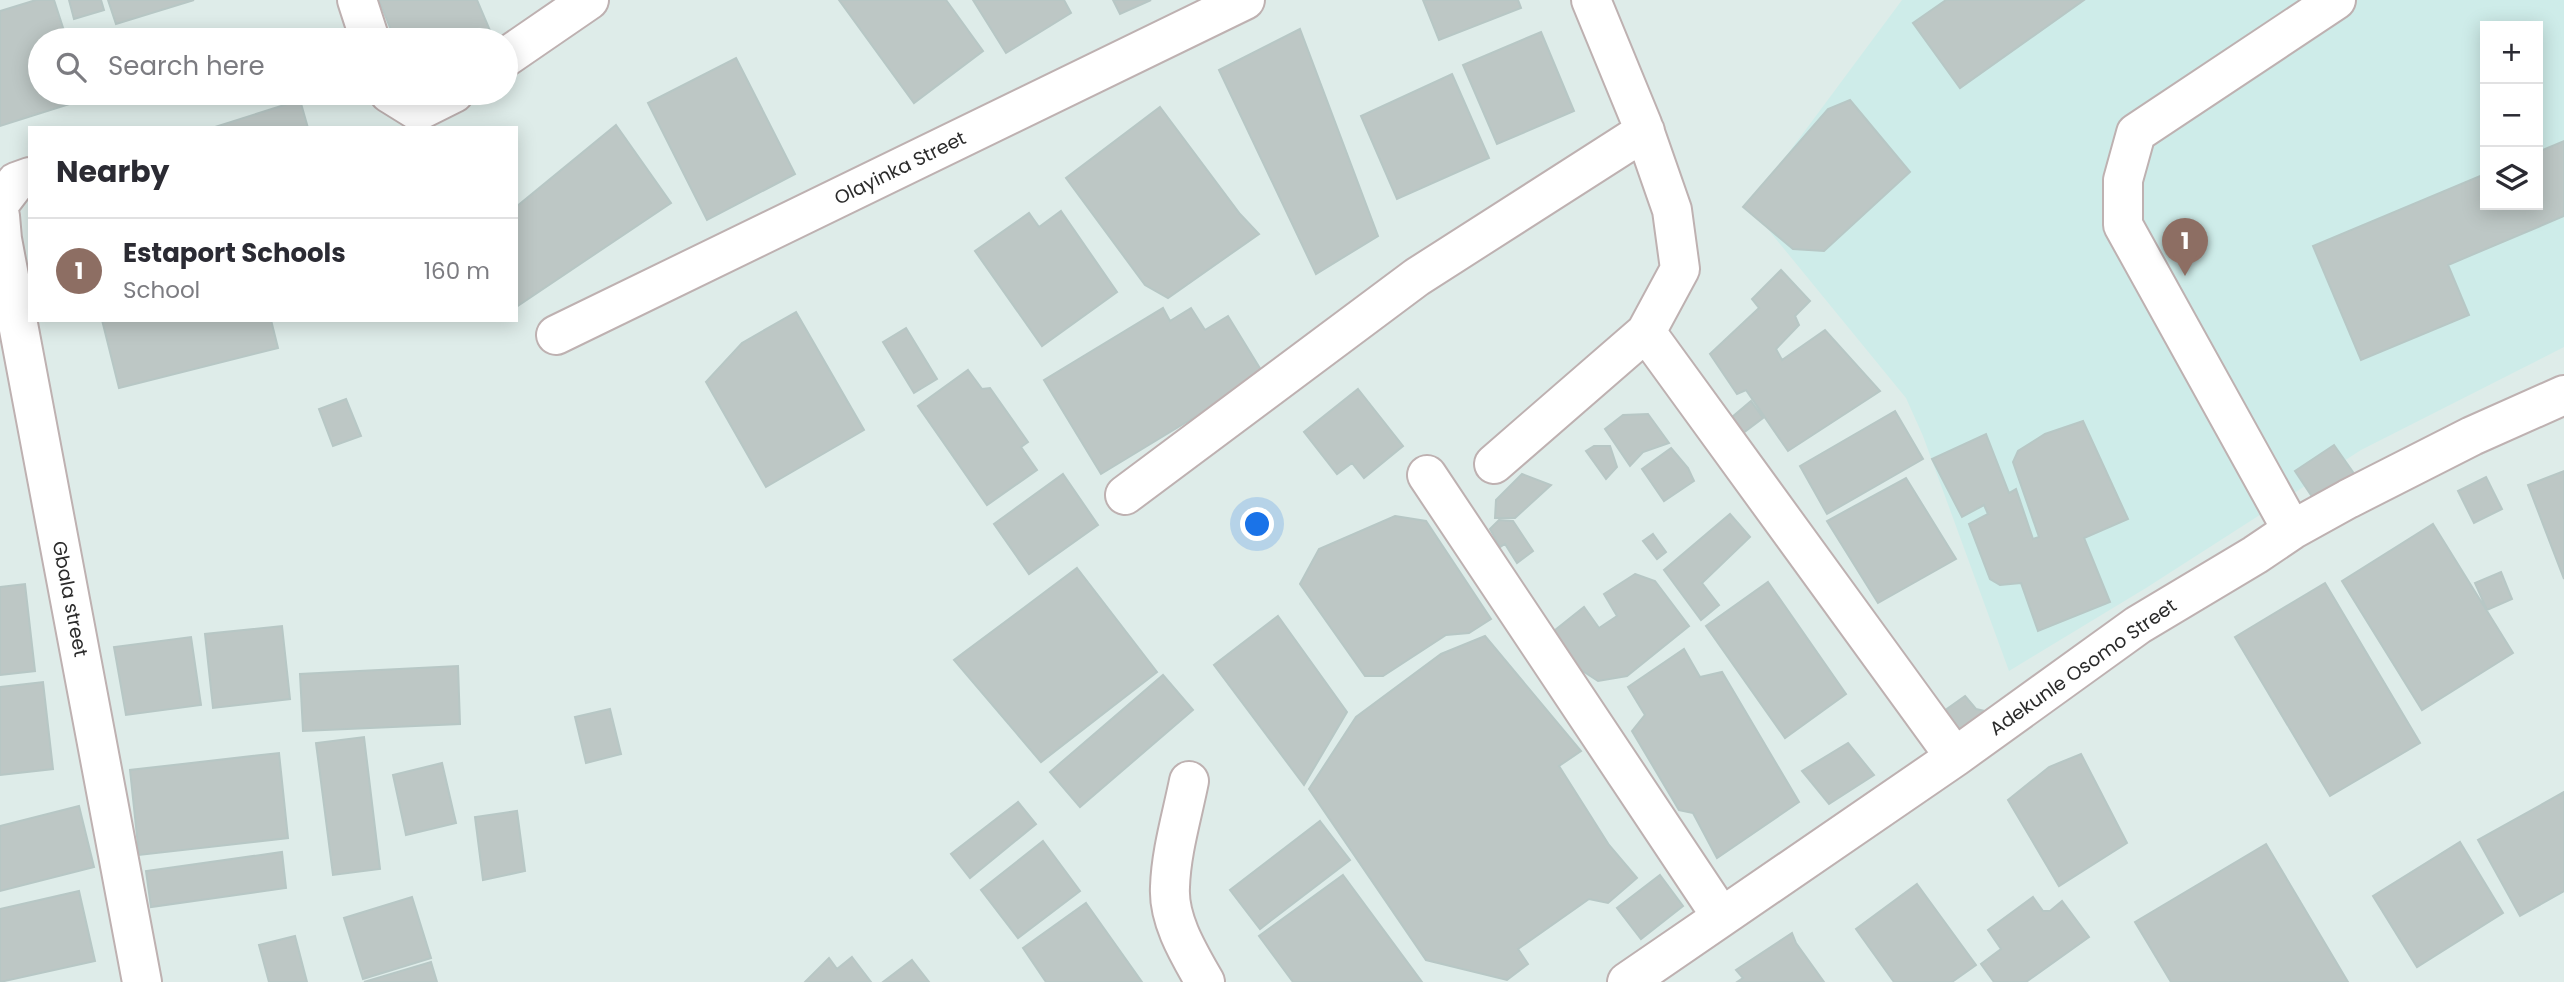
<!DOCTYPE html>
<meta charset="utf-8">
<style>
:root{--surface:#fff;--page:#f2f2f3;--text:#2b2b33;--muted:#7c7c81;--line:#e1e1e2;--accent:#f04a46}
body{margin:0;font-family:Poppins,sans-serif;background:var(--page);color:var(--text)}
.controls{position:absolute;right:21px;top:21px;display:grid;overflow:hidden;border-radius:0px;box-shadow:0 4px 18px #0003}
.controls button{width:63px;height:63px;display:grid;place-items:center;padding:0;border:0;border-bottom:2px solid var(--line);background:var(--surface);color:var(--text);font:35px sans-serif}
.you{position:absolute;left:1258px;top:525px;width:24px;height:24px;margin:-18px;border:5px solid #fff;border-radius:50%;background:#1a73e8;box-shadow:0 0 0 10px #1a73e833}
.badge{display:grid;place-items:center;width:46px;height:46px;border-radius:50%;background:var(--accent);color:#fff;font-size:23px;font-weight:700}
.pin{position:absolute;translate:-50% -58px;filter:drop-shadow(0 2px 4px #0008)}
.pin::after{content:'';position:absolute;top:37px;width:24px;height:21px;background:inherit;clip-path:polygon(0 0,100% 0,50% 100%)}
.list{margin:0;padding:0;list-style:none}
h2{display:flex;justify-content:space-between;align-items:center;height:91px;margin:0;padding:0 28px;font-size:30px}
h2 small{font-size:23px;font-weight:400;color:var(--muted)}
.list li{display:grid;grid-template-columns:46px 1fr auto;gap:21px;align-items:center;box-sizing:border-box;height:105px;padding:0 28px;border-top:2px solid var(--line)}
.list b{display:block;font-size:26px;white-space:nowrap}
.list p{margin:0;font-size:23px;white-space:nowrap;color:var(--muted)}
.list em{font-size:23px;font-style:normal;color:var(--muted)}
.icon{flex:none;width:38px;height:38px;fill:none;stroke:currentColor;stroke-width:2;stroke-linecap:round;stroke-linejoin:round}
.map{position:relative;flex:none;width:2564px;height:982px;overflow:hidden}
.search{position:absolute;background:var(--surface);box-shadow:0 4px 18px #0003;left:28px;top:28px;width:490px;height:77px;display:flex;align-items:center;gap:18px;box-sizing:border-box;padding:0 24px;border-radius:38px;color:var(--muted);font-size:26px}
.panel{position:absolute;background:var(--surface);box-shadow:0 4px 18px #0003;left:28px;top:126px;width:490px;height:196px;border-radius:0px}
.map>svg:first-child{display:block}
.education{fill:#ceece9;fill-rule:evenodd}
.building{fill:#bdc7c5;stroke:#b7c7c5;stroke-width:2}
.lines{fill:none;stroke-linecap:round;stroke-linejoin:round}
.minor-casing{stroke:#beb1b1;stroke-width:42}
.minor{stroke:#fff;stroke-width:38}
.labels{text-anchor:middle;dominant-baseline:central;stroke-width:7;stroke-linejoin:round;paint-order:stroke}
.street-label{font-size:19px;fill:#2b2b2b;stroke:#fff}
</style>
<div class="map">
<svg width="2564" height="982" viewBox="0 0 2564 982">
<rect width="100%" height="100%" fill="#deece9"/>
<path class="education" d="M 1902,0 L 2564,0 L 2564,347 L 2361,450 L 2146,588 L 2009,671 L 1923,436 L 1906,398 L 1749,206 ZM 2485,26 L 2538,26 L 2538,205 L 2485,205 Z"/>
<path class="building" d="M 36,0 L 54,0 L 67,40 L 40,40 L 40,93 L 83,93 L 85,99 L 0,126 L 0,11 Z
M 69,0 L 101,0 L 104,10 L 74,19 Z
M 108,0 L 194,0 L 116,24 Z
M 379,0 L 477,0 L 494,40 L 395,40 Z
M 839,0 L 946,0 L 983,51 L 914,103 Z
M 973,0 L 1064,0 L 1071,13 L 1006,53 Z
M 1113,0 L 1151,0 L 1120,14 Z
M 1423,0 L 1518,0 L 1521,8 L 1439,40 Z
M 1946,0 L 2084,0 L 1960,88 L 1913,23 Z
M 1300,29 L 1378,236 L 1316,274 L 1219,70 Z
M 1541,32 L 1574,111 L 1497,144 L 1463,65 Z
M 736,58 L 795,174 L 707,220 L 648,103 Z
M 1452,74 L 1489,158 L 1397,199 L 1361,116 Z
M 300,100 L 308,128 L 212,128 Z
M 1850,100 L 1910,172 L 1824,251 L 1793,249 L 1743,207 L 1828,109 Z
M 1160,107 L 1240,214 L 1259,234 L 1168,298 L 1145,285 L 1066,178 Z
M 616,125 L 671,203 L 516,307 L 516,207 Z
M 2564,141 L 2564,216 L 2448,265 L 2469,315 L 2361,360 L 2313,246 L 2485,174 L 2485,205 L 2538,205 L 2538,152 Z
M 1061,211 L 1117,292 L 1042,346 L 975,251 L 1029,213 L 1039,227 Z
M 1781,270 L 1810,301 L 1795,316 L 1799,325 L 1776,349 L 1782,360 L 1825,330 L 1880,391 L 1788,451 L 1746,390 L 1737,394 L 1710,354 L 1759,308 L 1752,299 Z
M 1163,308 L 1170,321 L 1191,308 L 1205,330 L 1228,316 L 1264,375 L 1101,474 L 1044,380 Z
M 796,312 L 864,430 L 766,487 L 706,382 L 742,343 Z
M 102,320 L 271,320 L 278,348 L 119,388 Z
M 906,328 L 937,379 L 914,393 L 883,342 Z
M 968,370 L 982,389 L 990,388 L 1028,442 L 1021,447 L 1037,470 L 987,505 L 918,406 Z
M 1358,389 L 1403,446 L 1364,478 L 1352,463 L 1337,474 L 1304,432 Z
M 346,399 L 361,436 L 333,446 L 319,409 Z
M 1751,401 L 1763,418 L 1743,433 L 1731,418 Z
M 1895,411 L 1923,459 L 1827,514 L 1800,466 Z
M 1648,414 L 1669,443 L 1643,452 L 1630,466 L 1605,429 L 1623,415 Z
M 2083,421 L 2128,519 L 2084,538 L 2110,602 L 2038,631 L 2021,583 L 2000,585 L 1990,579 L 1969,524 L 1988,514 L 1984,505 L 1962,517 L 1932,459 L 1986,434 L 2009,493 L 2016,489 L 2033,539 L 2039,537 L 2013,462 L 2018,451 L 2045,434 Z
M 2334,445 L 2355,475 L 2315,501 L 2295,471 Z
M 1594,446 L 1610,446 L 1617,467 L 1606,479 L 1586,451 Z
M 1671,448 L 1688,468 L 1694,481 L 1664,501 L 1642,469 Z
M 2564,471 L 2564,579 L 2528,485 Z
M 1063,474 L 1098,525 L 1029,574 L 994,524 Z
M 1522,474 L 1551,485 L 1515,518 L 1495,518 L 1496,500 Z
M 2486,477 L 2502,509 L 2474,523 L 2458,491 Z
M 1906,478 L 1956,559 L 1878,603 L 1827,521 Z
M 1730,514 L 1750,537 L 1702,583 L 1719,605 L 1701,620 L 1664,570 Z
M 1395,516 L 1426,521 L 1491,619 L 1469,633 L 1446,635 L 1383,676 L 1365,676 L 1300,584 L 1319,549 Z
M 1499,520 L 1513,521 L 1533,551 L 1517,563 L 1505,544 L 1500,547 L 1490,529 Z
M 2433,524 L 2513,653 L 2422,710 L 2342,581 Z
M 1653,534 L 1666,552 L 1657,559 L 1643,541 Z
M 1077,568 L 1157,672 L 1041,762 L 954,660 Z
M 2501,572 L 2512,599 L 2487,610 L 2475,583 Z
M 1635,574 L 1655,581 L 1689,626 L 1627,676 L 1598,681 L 1572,664 L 1549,635 L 1584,607 L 1599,628 L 1617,616 L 1604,594 Z
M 1768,582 L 1846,694 L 1785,738 L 1706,626 Z
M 2325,583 L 2420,743 L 2330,796 L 2235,637 Z
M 25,584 L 35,671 L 0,675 L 0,587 Z
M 1278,616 L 1347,712 L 1304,785 L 1214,665 Z
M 282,626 L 290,699 L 213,708 L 205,634 Z
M 1485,636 L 1581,751 L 1559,766 L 1609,845 L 1637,878 L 1608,903 L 1589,899 L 1518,949 L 1528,964 L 1507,980 L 1426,960 L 1309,789 L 1356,717 L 1441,654 Z
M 191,637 L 201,705 L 126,715 L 114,647 Z
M 1684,649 L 1700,677 L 1722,672 L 1799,802 L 1717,858 L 1693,813 L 1679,810 L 1632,731 L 1645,715 L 1628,687 Z
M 458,666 L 460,724 L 303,731 L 300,674 Z
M 1163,675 L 1193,710 L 1080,807 L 1050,772 Z
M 43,682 L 53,769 L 0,775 L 0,687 Z
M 1965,696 L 1976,709 L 1985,711 L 1960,733 L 1944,711 Z
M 610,709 L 621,754 L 586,763 L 575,717 Z
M 364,737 L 380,869 L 333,875 L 316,743 Z
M 1848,743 L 1874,775 L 1829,804 L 1802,771 Z
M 279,753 L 288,838 L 139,855 L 130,770 Z
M 2081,754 L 2127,843 L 2059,886 L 2008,800 L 2049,767 Z
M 442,763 L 456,823 L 406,835 L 393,775 Z
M 2564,792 L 2564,891 L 2520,916 L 2478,840 Z
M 1018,802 L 1036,824 L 970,878 L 951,854 Z
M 79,806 L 94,867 L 0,891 L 0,826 Z
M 517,811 L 525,871 L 483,880 L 475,817 Z
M 1320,821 L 1350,860 L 1260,929 L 1230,890 Z
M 1043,841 L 1080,891 L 1018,938 L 981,890 Z
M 2460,842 L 2503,913 L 2417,967 L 2373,896 Z
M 2266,844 L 2348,982 L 2171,982 L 2135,922 Z
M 282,852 L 286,888 L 151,907 L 146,871 Z
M 1343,875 L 1422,982 L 1293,982 L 1259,936 Z
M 1660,875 L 1683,906 L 1641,939 L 1617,908 Z
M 1917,884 L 1976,965 L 1952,982 L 1894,982 L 1856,929 Z
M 79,891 L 95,961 L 0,982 L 0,909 Z
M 412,897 L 431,958 L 363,979 L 344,918 Z
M 2033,897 L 2043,911 L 2050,911 L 2062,901 L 2089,937 L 2026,982 L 1994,982 L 1981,964 L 2001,949 L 1988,930 Z
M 1086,903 L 1142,982 L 1046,982 L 1023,948 Z
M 1792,933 L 1796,943 L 1824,982 L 1737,982 L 1743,978 L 1736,970 Z
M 295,936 L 307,982 L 269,982 L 259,945 Z
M 852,957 L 871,982 L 805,982 L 829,958 L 837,969 Z
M 912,960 L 929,982 L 883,982 Z
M 431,962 L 437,982 L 364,982 Z"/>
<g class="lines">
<defs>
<path id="minor" d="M 357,0 L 370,40
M 506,57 L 589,0
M 389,93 L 418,111 L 454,93
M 0,203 L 16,182 L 30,177
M 0,216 L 2,239 L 142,982
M 1646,332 L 1955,757
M 556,335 L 1245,0
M 1494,464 L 1646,332 L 1680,269 L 1672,210 L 1642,124 L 1591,0
M 1427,475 L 1721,916
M 1125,495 L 1417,277 L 1645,131
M 2292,530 L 2123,225 L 2123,180 L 2136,133 L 2336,0
M 1189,781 C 1182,816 1171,852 1170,887 C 1168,920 1189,954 1205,982
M 1627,982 L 1955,757 L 2138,625 L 2255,555 L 2292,530 L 2348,499 L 2472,436 L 2564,395"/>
</defs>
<use href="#minor" class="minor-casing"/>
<use href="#minor" class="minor"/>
</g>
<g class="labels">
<g class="street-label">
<text transform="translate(900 168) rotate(-26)">Olayinka Street</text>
<text transform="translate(70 599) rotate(79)">Gbala street</text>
<text transform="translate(2083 667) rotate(-35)">Adekunle Osomo Street</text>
</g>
</g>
</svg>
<div class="controls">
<button>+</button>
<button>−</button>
<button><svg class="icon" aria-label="layers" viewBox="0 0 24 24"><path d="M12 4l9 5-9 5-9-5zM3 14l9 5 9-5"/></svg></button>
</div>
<div class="you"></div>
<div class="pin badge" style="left:2185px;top:276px;background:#8d6e63">1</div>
<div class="search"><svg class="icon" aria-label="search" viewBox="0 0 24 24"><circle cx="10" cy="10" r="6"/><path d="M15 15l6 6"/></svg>Search here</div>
<section class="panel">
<h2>Nearby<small></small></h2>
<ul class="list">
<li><span class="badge" style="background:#8d6e63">1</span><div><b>Estaport Schools</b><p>School</p></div><em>160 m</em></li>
</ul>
</section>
</div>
